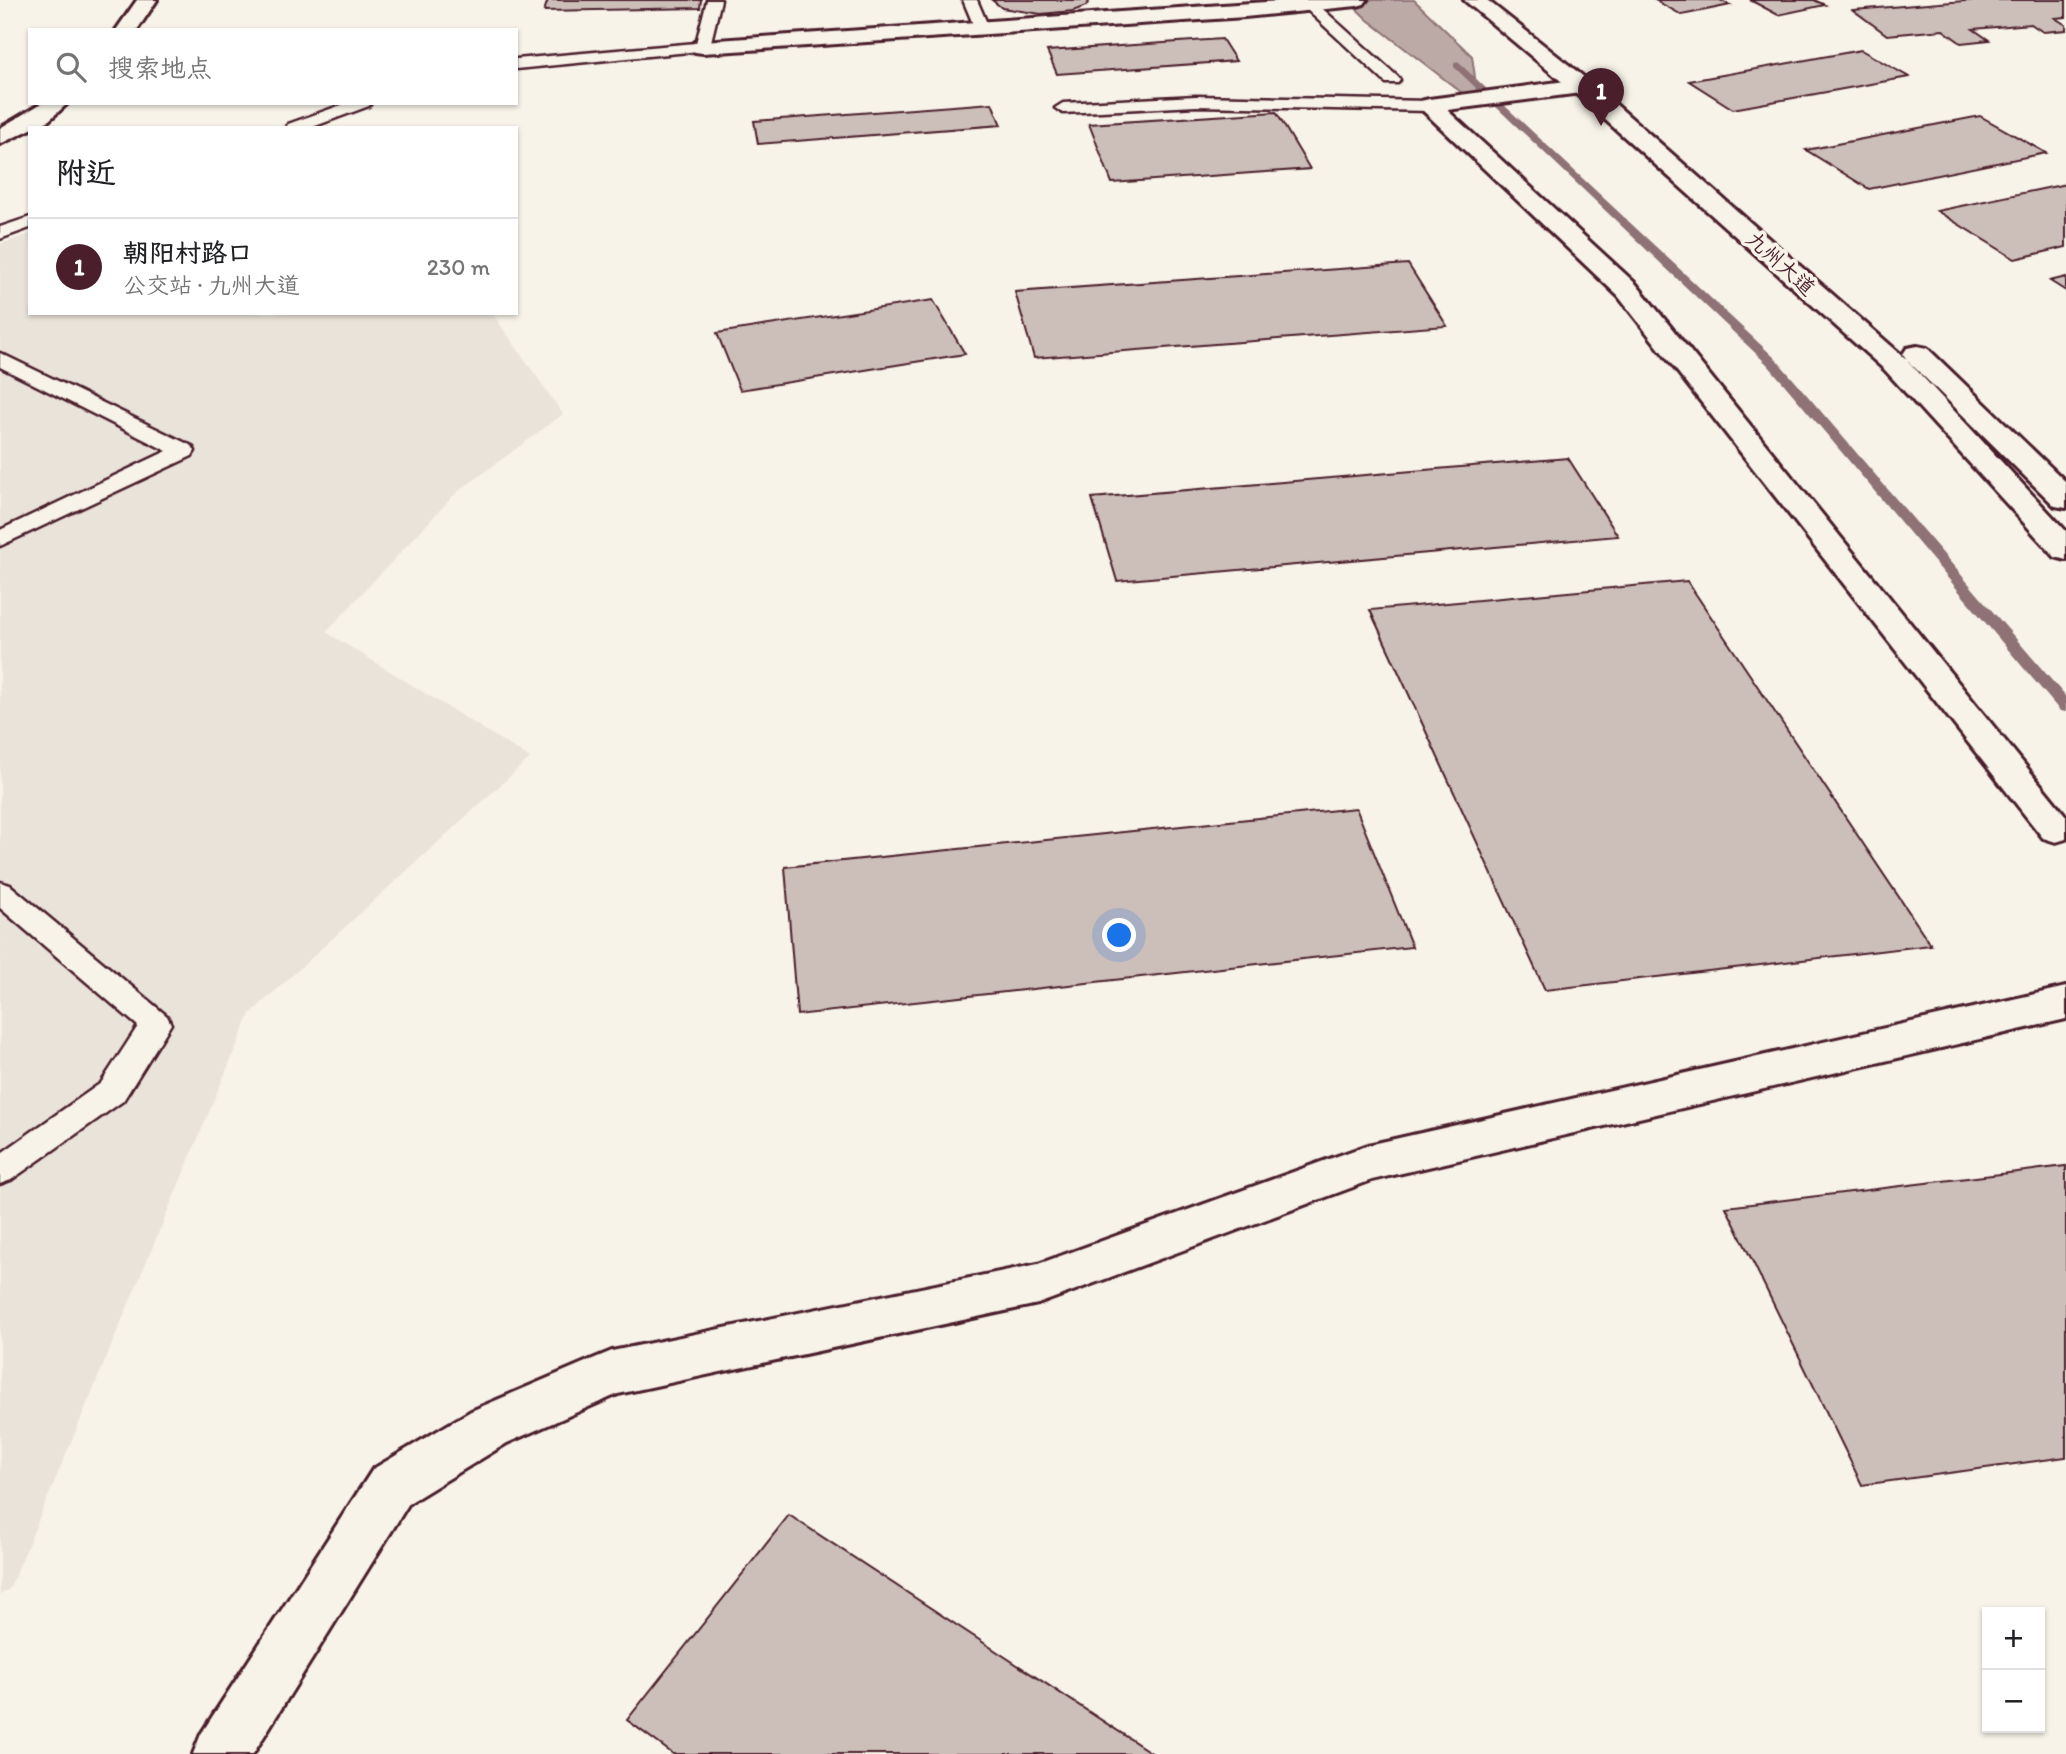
<!DOCTYPE html>
<html lang="zh">
<meta charset="utf-8">
<style>
:root{--surface:#fff;--page:#f2f2f2;--text:#202124;--muted:#757577;--line:#e0e0e0;--accent:#4a1f2b}
body{margin:0;font-family:Itim,"LXGW WenKai TC",sans-serif;background:var(--page);color:var(--text)}
.controls{position:absolute;right:21px;bottom:21px;display:grid;overflow:hidden;border-radius:0px;box-shadow:0 2px 5px #0004}
.controls button{width:63px;height:63px;display:grid;place-items:center;padding:0;border:0;border-bottom:2px solid var(--line);background:var(--surface);color:var(--text);font:35px sans-serif}
.you{position:absolute;left:1120px;top:936px;width:24px;height:24px;margin:-18px;border:5px solid #fff;border-radius:50%;background:#1a73e8;box-shadow:0 0 0 10px #1a73e833}
.badge{display:grid;place-items:center;width:46px;height:46px;border-radius:50%;background:var(--accent);color:#fff;font-size:23px;font-weight:700}
.pin{position:absolute;translate:-50% -58px;filter:drop-shadow(0 2px 4px #0008)}
.pin::after{content:'';position:absolute;top:37px;width:24px;height:21px;background:inherit;clip-path:polygon(0 0,100% 0,50% 100%)}
.list{margin:0;padding:0;list-style:none}
h2{display:flex;justify-content:space-between;align-items:center;height:91px;margin:0;padding:0 28px;font-size:30px}
h2 small{font-size:23px;font-weight:400;color:var(--muted)}
.list li{display:grid;grid-template-columns:46px 1fr auto;gap:21px;align-items:center;box-sizing:border-box;height:98px;padding:0 28px;border-top:2px solid var(--line)}
.list b{display:block;font-size:26px;white-space:nowrap}
.list p{margin:0;font-size:23px;white-space:nowrap;color:var(--muted)}
.list em{font-size:23px;font-style:normal;color:var(--muted)}
.icon{flex:none;width:38px;height:38px;fill:none;stroke:currentColor;stroke-width:2;stroke-linecap:round;stroke-linejoin:round}
.map{position:relative;flex:none;width:2066px;height:1754px;overflow:hidden}
.search{position:absolute;background:var(--surface);box-shadow:0 2px 5px #0004;left:28px;top:28px;width:490px;height:77px;display:flex;align-items:center;gap:18px;box-sizing:border-box;padding:0 24px;border-radius:0px;color:var(--muted);font-size:26px}
.panel{position:absolute;background:var(--surface);box-shadow:0 2px 5px #0004;left:28px;top:126px;width:490px;height:189px;border-radius:0px}
.map>svg:first-child{display:block}
.built{fill:#eae3da}
.water{fill:#bcaaa7;stroke:#8e7275;stroke-width:2}
.lines{fill:none;stroke-linecap:round;stroke-linejoin:round}
.stream{fill:#8e7275;fill-rule:evenodd}
.building{fill:#ccbfb9;stroke:#4a1f2b;stroke-width:2}
.lane-casing{stroke:#4a1f2b;stroke-width:5}
.street-casing{stroke:#4a1f2b;stroke-width:6}
.secondary-casing{stroke:#4a1f2b;stroke-width:6}
.lane{fill:#f7f3e8;fill-rule:evenodd}
.street{fill:#f7f3e8;fill-rule:evenodd}
.secondary{fill:#f7f3e8;fill-rule:evenodd}
.labels{text-anchor:middle;dominant-baseline:central;stroke-width:7;stroke-linejoin:round;paint-order:stroke}
.far-street-label{font-size:21px;fill:#4a1f2b;stroke:#f7f3e8}
</style>
<div class="map">
<svg width="2066" height="1754" viewBox="0 0 2066 1754">
<rect width="100%" height="100%" fill="#f7f3e8"/>
<filter id="ink" filterUnits="userSpaceOnUse"><feTurbulence type="fractalNoise" baseFrequency=".0143" numOctaves="2"/><feDisplacementMap in="SourceGraphic" scale="14" xChannelSelector="R" yChannelSelector="G"/><feConvolveMatrix kernelMatrix="1 2 1 2 8 2 1 2 1" color-interpolation-filters="sRGB"/></filter>
<g filter="url(#ink)">
<path class="built" d="M 30,234 L 30,313 L 492,313 L 563,414 L 455,494 L 326,632 L 530,758 L 250,1014 L 10,1588 L 0,1595 L 0,244 Z"/>
<path class="water" d="M 1347,0 L 1414,0 L 1472,56 L 1479,106 L 1368,20 Z"/>
<g class="lines">
<path class="stream" d="M 1458,62 L 1776,359 L 2066,697 L 2066,712 L 2060,711 L 1768,365 L 1454,67 L 1454,63 Z"/>
</g>
<path class="building" d="M 548,0 L 701,0 L 700,8 L 544,11 Z
M 992,0 L 1090,0 L 1086,6 L 1073,11 L 1041,14 L 1002,8 Z
M 1655,0 L 1720,0 L 1730,5 L 1682,15 Z
M 1750,0 L 1814,0 L 1825,5 L 1778,15 Z
M 1977,0 L 2066,0 L 2066,17 L 2055,18 L 2066,25 L 2066,30 L 2043,32 L 2031,24 L 1973,29 L 1989,40 L 1961,43 L 1943,30 L 1887,35 L 1853,10 Z
M 1222,39 L 1236,61 L 1057,74 L 1047,51 Z
M 1861,50 L 1909,77 L 1733,109 L 1689,81 Z
M 992,103 L 1001,125 L 758,144 L 754,121 Z
M 1276,112 L 1310,169 L 1112,183 L 1089,124 Z
M 1980,116 L 2046,153 L 1869,189 L 1806,150 Z
M 2066,184 L 2066,247 L 2015,259 L 1937,211 Z
M 1408,264 L 1447,326 L 1034,358 L 1015,292 Z
M 2066,277 L 2066,291 L 2050,281 Z
M 933,300 L 965,354 L 740,390 L 717,333 Z
M 1568,458 L 1618,536 L 1117,581 L 1092,498 Z
M 1687,581 L 1931,945 L 1545,990 L 1370,610 Z
M 1356,808 L 1412,947 L 797,1015 L 785,867 Z
M 2066,1166 L 2066,1457 L 1862,1485 L 1726,1207 Z
M 789,1515 L 1153,1754 L 673,1754 L 627,1720 Z"/>
<g class="lines">
<defs>
<path id="lane" d="M 707,0 L 721,0 L 709,50 L 516,69 L 516,59 L 696,43 Z
M 963,0 L 977,0 L 989,28 L 986,31 L 976,31 Z
M 1310,1 L 1315,2 L 1398,77 L 1400,80 L 1398,83 L 1386,83 L 1305,8 L 1303,5 Z
M 1196,96 L 1429,101 L 1437,106 L 1429,111 L 1196,106 L 1063,113 L 1055,108 L 1063,103 Z
M 347,103 L 371,103 L 369,106 L 310,128 L 286,128 L 288,124 Z
M 30,217 L 30,228 L 0,239 L 0,227 Z
M 0,353 L 192,446 L 195,451 L 192,456 L 0,546 L 0,530 L 167,451 L 0,367 Z
M 0,882 L 10,885 L 167,1016 L 171,1024 L 123,1101 L 11,1180 L 0,1184 L 0,1154 L 101,1083 L 138,1026 L 0,908 Z"/>
<path id="street" d="M 1294,0 L 1367,0 L 1364,4 L 1357,6 L 1245,17 L 703,53 L 695,52 L 692,47 L 695,42 L 703,41 Z
M 1581,79 L 1611,81 L 1614,86 L 1611,91 L 1581,93 L 1447,110 L 1636,284 L 2066,816 L 2066,839 L 2056,842 L 2043,838 L 1618,296 L 1418,106 L 1421,101 L 1429,99 Z
M 2066,987 L 2066,1019 L 1372,1180 L 1038,1304 L 618,1394 L 507,1443 L 409,1503 L 253,1754 L 193,1754 L 201,1734 L 373,1469 L 471,1411 L 595,1358 L 612,1351 L 1038,1264 L 1368,1145 Z"/>
<path id="secondary" d="M 137,0 L 157,0 L 137,30 L 116,30 Z
M 1464,0 L 1487,0 L 1589,81 L 1905,358 L 2066,531 L 2066,560 L 2055,557 L 1885,370 L 1573,91 Z
M 42,103 L 68,103 L 48,121 L 0,144 L 0,128 Z
M 1917,346 L 1927,348 L 2066,482 L 2066,508 L 2055,506 L 1907,360 L 1903,354 L 1907,348 Z"/>
</defs>
<use href="#lane" class="lane-casing"/>
<use href="#street" class="street-casing"/>
<use href="#secondary" class="secondary-casing"/>
<use href="#lane" class="lane"/>
<use href="#street" class="street"/>
<use href="#secondary" class="secondary"/>
</g>
</g>
<g class="labels">
<g class="far-street-label">
<text transform="translate(1781 263) rotate(42)">九州大道</text>
</g>
</g>
</svg>
<div class="controls">
<button>+</button>
<button>−</button>
</div>
<div class="you"></div>
<div class="pin badge" style="left:1601px;top:126px">1</div>
<div class="search"><svg class="icon" aria-label="search" viewBox="0 0 24 24"><circle cx="10" cy="10" r="6"/><path d="M15 15l6 6"/></svg>搜索地点</div>
<section class="panel">
<h2>附近<small></small></h2>
<ul class="list">
<li><span class="badge">1</span><div><b>朝阳村路口</b><p>公交站 · 九州大道</p></div><em>230 m</em></li>
</ul>
</section>
</div>
